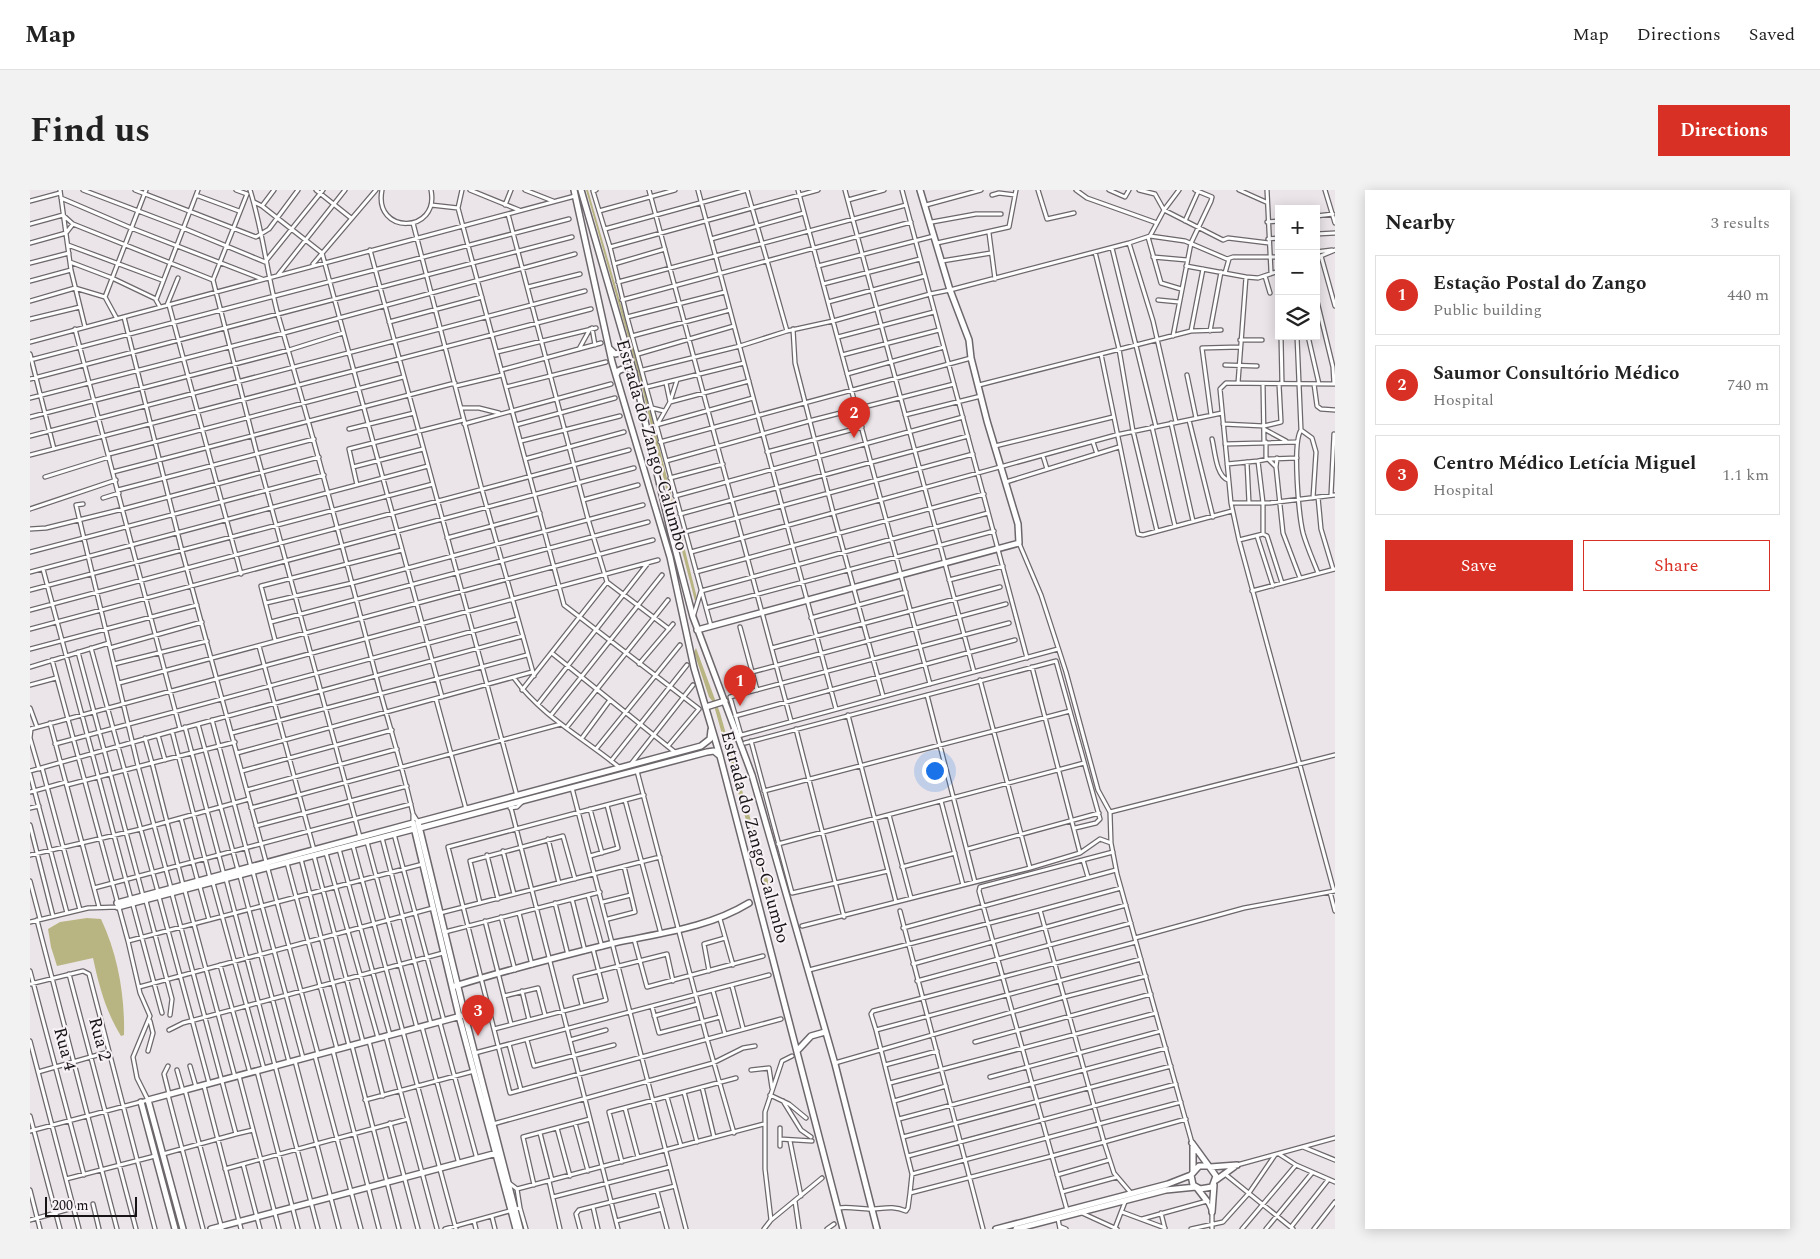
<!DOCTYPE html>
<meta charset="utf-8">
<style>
:root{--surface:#fff;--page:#f2f2f2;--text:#222;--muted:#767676;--line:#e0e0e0;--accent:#d93025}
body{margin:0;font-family:Spectral,serif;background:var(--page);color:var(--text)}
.controls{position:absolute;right:15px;top:15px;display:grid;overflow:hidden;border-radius:0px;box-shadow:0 2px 12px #0003}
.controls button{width:45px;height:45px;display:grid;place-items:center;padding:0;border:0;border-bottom:1px solid var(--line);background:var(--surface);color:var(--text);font:25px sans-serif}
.scale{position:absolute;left:15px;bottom:12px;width:92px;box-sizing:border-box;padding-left:5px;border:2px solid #171416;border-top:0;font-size:14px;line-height:18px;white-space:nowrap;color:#171416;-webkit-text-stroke:4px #f8f2f6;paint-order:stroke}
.you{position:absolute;left:904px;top:580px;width:18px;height:18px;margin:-12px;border:4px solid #fff;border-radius:50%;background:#1a73e8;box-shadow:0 0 0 8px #1a73e833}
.badge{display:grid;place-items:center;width:32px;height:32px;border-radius:50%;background:var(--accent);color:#fff;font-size:16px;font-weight:700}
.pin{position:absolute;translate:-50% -41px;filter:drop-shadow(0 1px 2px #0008)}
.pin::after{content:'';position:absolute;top:26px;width:18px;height:15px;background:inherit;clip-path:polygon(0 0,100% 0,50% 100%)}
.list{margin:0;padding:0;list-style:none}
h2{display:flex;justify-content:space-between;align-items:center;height:65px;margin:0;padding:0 20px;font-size:21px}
h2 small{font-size:16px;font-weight:400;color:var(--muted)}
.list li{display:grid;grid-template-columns:32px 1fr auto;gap:15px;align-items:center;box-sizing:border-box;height:80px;margin:0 10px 10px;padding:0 10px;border:1px solid var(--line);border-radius:0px}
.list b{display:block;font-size:19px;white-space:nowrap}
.list p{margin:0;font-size:16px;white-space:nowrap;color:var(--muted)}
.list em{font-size:16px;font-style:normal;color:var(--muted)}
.actions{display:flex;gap:10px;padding:15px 20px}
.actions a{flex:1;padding:11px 0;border:1px solid var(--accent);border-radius:0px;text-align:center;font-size:18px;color:var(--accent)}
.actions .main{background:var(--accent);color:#fff}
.icon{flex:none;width:28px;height:28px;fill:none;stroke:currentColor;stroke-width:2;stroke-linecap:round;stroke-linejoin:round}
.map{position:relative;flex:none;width:1305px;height:1039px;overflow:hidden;border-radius:0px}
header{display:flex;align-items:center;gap:30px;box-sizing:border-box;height:70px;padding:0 25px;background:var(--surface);border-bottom:1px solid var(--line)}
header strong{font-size:24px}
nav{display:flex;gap:28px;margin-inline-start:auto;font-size:18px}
.intro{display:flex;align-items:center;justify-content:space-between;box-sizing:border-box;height:120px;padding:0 30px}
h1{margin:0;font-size:35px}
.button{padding:12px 22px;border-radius:0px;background:var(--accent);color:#fff;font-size:18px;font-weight:700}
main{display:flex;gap:30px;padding:0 30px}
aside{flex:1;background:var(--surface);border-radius:0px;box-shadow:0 2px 12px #0003}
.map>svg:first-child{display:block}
.water{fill:#b9b582}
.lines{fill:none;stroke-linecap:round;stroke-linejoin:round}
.street-casing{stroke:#6c676b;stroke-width:5.5}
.secondary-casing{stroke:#6c676b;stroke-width:8}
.street{stroke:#fff;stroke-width:3}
.secondary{stroke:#fff;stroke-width:5}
.labels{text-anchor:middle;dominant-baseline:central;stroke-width:4;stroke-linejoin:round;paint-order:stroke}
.street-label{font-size:18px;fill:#171416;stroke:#f8f2f6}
</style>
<header>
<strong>Map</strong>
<nav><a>Map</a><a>Directions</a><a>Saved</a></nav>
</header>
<div class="intro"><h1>Find us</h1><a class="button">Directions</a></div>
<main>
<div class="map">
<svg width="1305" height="1039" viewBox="0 0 1305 1039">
<rect width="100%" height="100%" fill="#ebe5e9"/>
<path class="water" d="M 556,0 L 558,0 L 612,188 L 667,408 L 665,411 L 639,311 L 610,189 Z
M 666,458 L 690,523 L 741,701 L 736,702 L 683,512 L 679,507 L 664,462 Z
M 57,728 L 71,729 C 88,765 95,806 94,845 L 91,846 C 76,822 69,796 63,768 L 27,776 L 21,757 L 18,739 L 30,732 Z"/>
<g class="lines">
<defs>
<path id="street" d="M 30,0 L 41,80 L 55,137
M 53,0 L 153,38 L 235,72 L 293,0
M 105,0 L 226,47 L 239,39 L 268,0
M 206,0 L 217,4
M 220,0 C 233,41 237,84 248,125 C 283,245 315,365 346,486 C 358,532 373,578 383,624 L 383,633
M 286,0 L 321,28
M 352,0 C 343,45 410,44 401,0
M 432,0 L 428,18 L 534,415 L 669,519 L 638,556
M 440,0 L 489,20
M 495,0 L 523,11
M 566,0 L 563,1 L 580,57 L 597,127
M 619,0 L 761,531
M 668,0 L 806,519
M 717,0 L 757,141
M 768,0 L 900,494
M 815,0 L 944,482
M 872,0 L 997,468
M 1008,0 L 1017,29 L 1044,23
M 1046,0 L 1057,8 L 1127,33
M 1079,0 L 1095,7 L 1099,0
M 1109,0 L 1125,4 L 1134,20 L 1193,50 L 1198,48 L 1239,53
M 1209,0 L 1236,12
M 1237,0 L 1241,82
M 1295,0 L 1305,33
M 166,5 L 209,21
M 962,5 L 969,3 L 985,5
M 31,8 L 101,38 L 232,89
M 818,10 L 854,0
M 0,11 L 30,3
M 224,12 L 232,16 L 244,0
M 401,15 L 428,18
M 475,15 L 481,0
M 896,15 L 951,0
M 232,16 L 292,63 L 412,507
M 569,21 L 645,0
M 478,24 L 558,329 L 577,392 L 492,500
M 1286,26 L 1303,24
M 1155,31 L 1168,2
M 902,32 L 946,24 L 971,24
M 1237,32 L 1249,31
M 383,33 L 452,300 L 504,486
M 0,34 L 33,25 L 43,34 L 183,90 L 227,264 L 330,647
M 575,39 L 717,0
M 959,43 L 965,89
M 1286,44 L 1305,43
M 1120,46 L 1134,20 L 1149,0
M 1118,47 L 1131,93 L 1151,99
M 681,49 L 774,23
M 1238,49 L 1249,48
M 0,53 L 36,43 L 43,34
M 907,53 L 979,37 L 986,0
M 1099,53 L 1123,131 L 1146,232
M 38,55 L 132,90
M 580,57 L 788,0
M 1082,58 L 1126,237
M 340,60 L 487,606
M 1065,62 L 1089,159 L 1103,241 L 1127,341
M 1286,62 L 1302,60
M 1291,66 L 1305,116
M 1123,67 L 1157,70
M 1286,68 L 1305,60
M 912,71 L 961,63
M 40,72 L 82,88 L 126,109
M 0,73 L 39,63
M 283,74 L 346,0
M 584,74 L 635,59
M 788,76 L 904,46
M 1156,76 L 1216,87 L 1228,88 L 1249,81
M 1195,83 L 1199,69
M 248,85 L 315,0
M 1235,86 L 1240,103
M 183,90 L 217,4
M 0,91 L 41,80
M 588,92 L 876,15
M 793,94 L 890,69
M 498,97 L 550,84
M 1286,107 L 1303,177 L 1304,194
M 592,110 L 881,32
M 1128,110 L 1149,112
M 0,111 L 45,98 L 75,107
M 798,112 L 895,86
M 137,115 L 148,88
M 139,115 L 211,384
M 130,117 L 126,110 L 168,0
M 94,127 L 152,361 L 288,864
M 0,129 L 50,117
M 87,129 L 75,107 L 116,0
M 359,132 L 452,107
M 562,138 L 565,155
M 763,139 L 765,173 L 803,322 L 853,506
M 1161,141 L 1173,79
M 1180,141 L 1191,82
M 602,146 L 700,120
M 1143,146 L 1161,53 L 1181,11 L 1182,7 L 1165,0
M 1251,146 L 1252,194
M 1267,146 L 1271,240 L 1282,248 L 1286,262 L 1283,308
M 1278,146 L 1289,194
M 808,147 L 904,122
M 1210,150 L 1232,150
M 0,152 L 545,6
M 549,159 L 560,139
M 467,162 L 566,138
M 0,164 L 24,259
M 608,164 L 704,136
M 1071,164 L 1108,344 L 1113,345 L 1202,321
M 812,165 L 909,140
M 0,170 L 539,29
M 1195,175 L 1227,176
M 471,180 L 571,153
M 613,180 L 710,156 L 757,141 L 803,131 L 900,104 L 920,100 L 1099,53 L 1120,46 L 1155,51 L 1197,69 L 1203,67 L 1249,67
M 817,184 L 914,157
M 1157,185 L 1166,228
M 0,189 L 542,47
M 636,193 L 640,212 L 719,191
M 1208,193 L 1216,87
M 1233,194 L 1234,252
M 1284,194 L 1287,216 L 1291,219 L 1305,220
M 949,195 L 1161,141 L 1191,140
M 426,196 L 472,185
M 476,197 L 576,172
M 617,197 L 714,173
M 0,208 L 254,143 L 545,64
M 431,218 L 449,218 L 469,223
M 622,218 L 634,221
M 875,225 L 951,206
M 1181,225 L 1172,158 L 1210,157
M 0,227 L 259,160 L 313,143
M 1159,230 L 1183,327
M 1141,233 L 1163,331
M 434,234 L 581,194
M 1193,234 L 1234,236 L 1251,232 L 1249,194
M 486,235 L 585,208
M 626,235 L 723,208
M 627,235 L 640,212 L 647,190
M 1122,237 L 1145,336
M 319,239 L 384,223
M 1234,239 L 1256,251
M 1271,240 C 1262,253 1269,326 1273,343 C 1277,357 1283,370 1288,383
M 0,246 L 555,101
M 1182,249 C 1185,261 1186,286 1198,290
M 491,251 L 590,226
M 630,252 L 941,168
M 1063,252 L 1067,264
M 1236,252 L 1236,269
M 1195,254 L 1266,252
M 965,256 L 1083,227
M 737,262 L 832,237
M 79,264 L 373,187
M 0,265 L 561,119
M 1013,266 L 1017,279
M 1247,268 L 1246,277 L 1253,343 L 1270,388
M 495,269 L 594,242
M 1239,269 L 1267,268
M 636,271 L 779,231 L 924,194
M 1217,272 L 1219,313
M 1197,274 L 1228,271
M 323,277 L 393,259
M 83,282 L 425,193
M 15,287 L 79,267
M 640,288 L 693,274
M 976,292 L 1089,257
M 327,295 L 319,259 L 433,230
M 88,300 L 284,249
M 1301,305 L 1304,244
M 645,306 L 933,227
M 1288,307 L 1291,339 L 1303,379
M 73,308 L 89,303
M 553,310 L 608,295
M 1201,313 L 1239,313 L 1305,305
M 53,314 L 46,315 L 108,576 L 141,698
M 0,319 L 86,290
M 650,324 L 938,246
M 0,339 L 16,338 L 93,319 L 289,267
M 655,342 L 943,264
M 1233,344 L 1233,313 L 1228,271 L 1238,269 L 1245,276
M 1227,346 L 1243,396
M 417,348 L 510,323
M 1209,350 L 1233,344 L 1237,346 L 1252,393
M 989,353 L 1011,405 L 1036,482 L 1068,600 L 1080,622 L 1305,565
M 0,362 L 294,285
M 661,362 L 1086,245 L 1192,223
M 13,379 L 101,709
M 0,382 L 398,276
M 666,382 L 954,304
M 919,390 L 973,376
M 577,392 L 639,439
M 0,400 L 403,294
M 1222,401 L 1305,379
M 236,413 L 322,393 L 613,315
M 676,418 L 964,341
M 0,420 L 599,260
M 664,424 L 671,401 L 958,323
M 781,428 L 876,402
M 241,432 L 618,332
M 681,436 L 597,127 L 695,102
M 710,437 L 727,500
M 0,439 L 604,278
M 245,450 L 231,396 L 372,360
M 229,456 L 284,660
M 61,458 L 128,702
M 80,458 L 172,432
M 742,458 L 970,397
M 0,459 L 167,415
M 48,462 L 113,706
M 523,464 L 646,563
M 84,474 L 177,451
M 609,474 L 643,434
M 0,477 L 79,453
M 1002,477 L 1050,663
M 722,482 L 976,414
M 484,488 C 511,526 555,549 590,578
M 950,490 L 1000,678
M 89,493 L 623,350
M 0,495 L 26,488
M 897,505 L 945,692
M 406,509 L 436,619
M 508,514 L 618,373
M 0,518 L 7,537
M 521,525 L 632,385
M 818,525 L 866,712
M 705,526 L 985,450
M 182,530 L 221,677
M 20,533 L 69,717
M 168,534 L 208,680
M 155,537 L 194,685
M 537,537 L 638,410
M 0,539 L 628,370
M 1,539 L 0,548 L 9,579
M 150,539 L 493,446
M 766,539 L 814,727
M 142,541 L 180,688
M 202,543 L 497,465
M 128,545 L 135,570
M 711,545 L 700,507 L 979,433
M 708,546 L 1028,459
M 115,548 L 122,573 L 205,552
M 552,548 L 580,510
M 721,551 L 762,703 L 858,681
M 715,553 L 1026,471 L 1070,629 L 1066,633 L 1045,638
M 25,554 L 488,429
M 566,559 L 650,455
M 207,563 L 502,482
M 581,571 L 657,475
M 601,574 L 663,495
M 12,578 L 50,720
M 0,581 L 150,539 L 45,139
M 212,581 L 362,540
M 607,581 L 677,849 L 704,943
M 0,584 L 37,723
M 37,595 L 122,573 L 153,695
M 542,598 L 656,1039
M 217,600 L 367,559
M 734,601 L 1040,521
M 0,602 L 36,592
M 614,605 L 418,657 L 480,903 L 751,829
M 595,610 L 631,744
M 911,611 L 933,695
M 0,618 L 9,616
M 221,618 L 531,534
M 480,618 L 487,617 L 492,612
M 481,618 L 588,1039
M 560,619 L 572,663
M 1080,622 L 1081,653 L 1087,684 L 1162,953
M 383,624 L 388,632
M 859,625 L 881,708
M 151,628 L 168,692
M 0,635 L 23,726
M 226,636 L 377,596
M 364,644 L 414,831
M 352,648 L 401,834
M 518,649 L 529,693
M 337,652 L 387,838
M 748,654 L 1054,573
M 323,656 L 426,1039
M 309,659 L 360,845
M 938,659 L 1069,623
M 473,661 L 484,704
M 1083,662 L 950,697 L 949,701 L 1022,966 L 1074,952 L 1084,983 L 1101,1003
M 296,663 L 348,848
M 0,665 L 111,639 L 219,609
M 457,665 L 468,709
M 284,666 L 333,852
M 560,666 L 588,658 L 577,615
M 271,669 L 319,856
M 1053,670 L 1058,687
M 257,673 L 307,859
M 872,677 L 925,663
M 210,686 L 259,872
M 196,689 L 288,1039
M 0,691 L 10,729
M 183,693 L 234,879
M 170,697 L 179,730
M 64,698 L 381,614
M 155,701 L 205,887
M 1304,701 L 1209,350 L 1201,313 L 1190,199 L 1196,193 L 1305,194
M 1300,702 L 1305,721
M 558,705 L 572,757
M 129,707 L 179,893
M 542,709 L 555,761
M 116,711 L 142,809 L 140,825
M 573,712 L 601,705
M 450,713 L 440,671 L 533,646 L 545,689
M 525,713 L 538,765
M 103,715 L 132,823
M 1010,720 L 1091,698
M 870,721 L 953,1039
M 410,723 L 630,667
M 489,723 L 502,775
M 471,727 L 485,780
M 578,729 L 605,722 L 594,676
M 690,729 L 703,775
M 7,730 L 87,1039
M 455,731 L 481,834
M 0,732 L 58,718 L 88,717
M 772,736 L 1000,678 L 1050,663 L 1070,649 L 1081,653
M 873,738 L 1086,680
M 415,742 L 570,702
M 1105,748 L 1214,718 L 1305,701
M 604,749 L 617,797 L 733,766
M 98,751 L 232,716 L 223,682
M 883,774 L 1096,715
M 190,775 L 220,883
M 779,780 L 1010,720 L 1074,952 L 1156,929
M 0,781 L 54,985
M 679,781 L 674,754 L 695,748
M 39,784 L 106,1039
M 887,791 L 1101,733
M 0,794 L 53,781 L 59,784 L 125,1039
M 702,796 L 713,838
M 109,797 L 403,718
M 492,801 L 499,830
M 683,801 L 695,844
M 474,806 L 508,798 L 515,825
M 552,815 L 545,787 L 637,764 L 643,791
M 622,817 L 629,843 L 690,827
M 624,826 L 668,814
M 410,833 L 447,969
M 392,837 L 429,974
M 464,839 L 576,810 L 563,759
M 139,840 L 153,833 L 413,763
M 846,840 L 841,824 L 843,821 L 1106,752
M 356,847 L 407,1039
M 497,850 L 504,876 L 584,855
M 540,850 L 576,840
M 0,851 L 49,1039
M 339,851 L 353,906
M 945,852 L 1121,804
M 479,854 L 491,900
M 322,856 L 369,1039
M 118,861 L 123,843 L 120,831
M 303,861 L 349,1039
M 445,863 L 739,785
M 285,866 L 331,1039
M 273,868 L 232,716 L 393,674
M 265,871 L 309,1039
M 805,873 L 1034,807 L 1116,786
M 855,875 L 907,861
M 138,876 L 134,884 L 139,904
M 160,876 L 166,897
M 147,880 L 153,901
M 721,880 L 739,878 L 742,898
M 227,881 L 268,1039
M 8,882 L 78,862
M 209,886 L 249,1039
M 960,887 L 1131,841
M 860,893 L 1126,823
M 174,896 L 211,1039
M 672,897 L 684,947
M 155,900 L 192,1039
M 654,902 L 667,952
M 138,905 L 173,1039
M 740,905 L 759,914 L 776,928
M 637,907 L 651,956
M 335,910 L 444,881
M 753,911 L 771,940 L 781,947
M 864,911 L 916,896
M 595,918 L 608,967
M 0,926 L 30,1039
M 869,929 L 1136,858
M 360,933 L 388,1039
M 545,933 L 558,981
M 463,934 L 683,873 L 713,858 L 725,856
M 527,938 L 540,986
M 0,941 L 118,910 L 107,888 L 103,867 L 120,826 L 110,803 L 98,751 L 22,470
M 510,943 L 522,990
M 206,944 L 223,940
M 873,947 L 1141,876
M 750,949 L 782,951
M 760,951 L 771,1006
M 750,956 L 750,938
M 1273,957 L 1305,970
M 133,964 L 206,944 L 142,704
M 1249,964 L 1266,975 L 1305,992
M 878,966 L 1146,894
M 592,972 L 579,922 L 706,888
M 213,974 L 378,929
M 1207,975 L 1305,948
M 195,979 L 213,974 L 230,1039
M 882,984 L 1151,912
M 1195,984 L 1263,1039
M 1027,985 L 1079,970
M 36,989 L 125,966
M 519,991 L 530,1039
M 479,993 L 487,999
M 504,995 L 493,947 L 560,929
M 0,1000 L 10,1039
M 627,1001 L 637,1039
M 1032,1002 L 1087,987
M 523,1007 L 640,977
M 765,1011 L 769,1039
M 63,1014 L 69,1039
M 563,1017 L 568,1039
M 490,1018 L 496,1039
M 808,1018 C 821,1016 832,1020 844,1019 C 856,1018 864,1016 876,1021 L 878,1018 L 880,1003
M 1037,1020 L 1022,966 L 880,1003 L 882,984 L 846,840 L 1111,769
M 1092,1022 L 1135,1038
M 1052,1023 L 1087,1039
M 1131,1023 L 1135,1039
M 462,1027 L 465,1039
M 1028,1029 L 1030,1039
M 1112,1029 L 1177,1011 L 1182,1022 L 1182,1039
M 0,1030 L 43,1018
M 741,1030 L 735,979 L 735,922 L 752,871 L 762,866
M 444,1031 L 446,1039
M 586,1031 L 632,1019
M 1031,1037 L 1036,1039
M 1261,1037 L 1298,990
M 1085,1038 L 1095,1012
M 415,1039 L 490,1018 L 487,999 L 734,934
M 550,1039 L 546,1024 L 549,1020 L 645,996
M 734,1039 L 741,1030 L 792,988
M 797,1039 L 804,1034
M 1161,1039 L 1193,1032 L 1219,1003 L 1245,965
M 1212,1039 L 1266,975
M 1236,1039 L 1282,983
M 1284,1039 L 1305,1012"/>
<path id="secondary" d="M 544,0 L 582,172 L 640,367 L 664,478 L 690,566 L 813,1039
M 551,0 L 604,183 L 640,339 L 663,427 L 722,585 L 805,874 L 847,1039
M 579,158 L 585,164 L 594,162 L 597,155
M 586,185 L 588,181 L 597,177 L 604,182
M 667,440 L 989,353 L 988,334 L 957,231 L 941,168 L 939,150 L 920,100 L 890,0
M 676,517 L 695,511
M 390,638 L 677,562 L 684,561 L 690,566
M 87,713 L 383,633 L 429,826 L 486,1039
M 88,717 L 384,639
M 425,796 C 477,780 531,766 584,753 C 631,743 678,738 719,713
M 767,861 L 781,846 L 795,842
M 111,912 L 145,1039
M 1162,953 L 1186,986 L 1182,997 L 1170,999 L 1163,995 L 1161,985 L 1169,976 L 1177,976
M 1180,977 L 1207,975
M 1163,982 L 1163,956
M 1186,990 L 1204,977
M 1167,998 L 1177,1011
M 1182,1022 L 1184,995
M 153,1039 L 118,910 L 431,826
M 181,1039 L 467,963
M 490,1039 L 436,830 L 388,632 L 671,556 L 680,549 L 681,540
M 966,1039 L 1138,994 L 1161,985
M 986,1039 L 1136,1000 L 1166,997"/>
</defs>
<use href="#street" class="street-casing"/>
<use href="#secondary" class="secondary-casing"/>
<use href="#street" class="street"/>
<use href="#secondary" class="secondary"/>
</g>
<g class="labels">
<g class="street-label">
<text transform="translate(622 255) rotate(74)">Estrada do Zango-Calumbo</text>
<text transform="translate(725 647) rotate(75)">Estrada do Zango-Calumbo</text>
<text transform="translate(70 849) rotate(75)">Rua 2</text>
<text transform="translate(35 859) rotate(75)">Rua 4</text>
</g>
</g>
</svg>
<div class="controls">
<button>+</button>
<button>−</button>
<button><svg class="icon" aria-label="layers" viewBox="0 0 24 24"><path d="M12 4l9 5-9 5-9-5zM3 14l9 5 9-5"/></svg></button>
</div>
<div class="scale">200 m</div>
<div class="you"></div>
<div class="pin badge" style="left:710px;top:516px">1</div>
<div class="pin badge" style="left:824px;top:248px">2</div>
<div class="pin badge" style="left:448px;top:846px">3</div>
</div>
<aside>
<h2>Nearby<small>3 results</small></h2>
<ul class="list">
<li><span class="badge">1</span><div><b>Estação Postal do Zango</b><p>Public building</p></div><em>440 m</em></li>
<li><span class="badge">2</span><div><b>Saumor Consultório Médico</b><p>Hospital</p></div><em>740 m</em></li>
<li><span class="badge">3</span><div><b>Centro Médico Letícia Miguel</b><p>Hospital</p></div><em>1.1 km</em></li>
</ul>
<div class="actions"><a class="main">Save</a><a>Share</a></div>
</aside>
</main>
